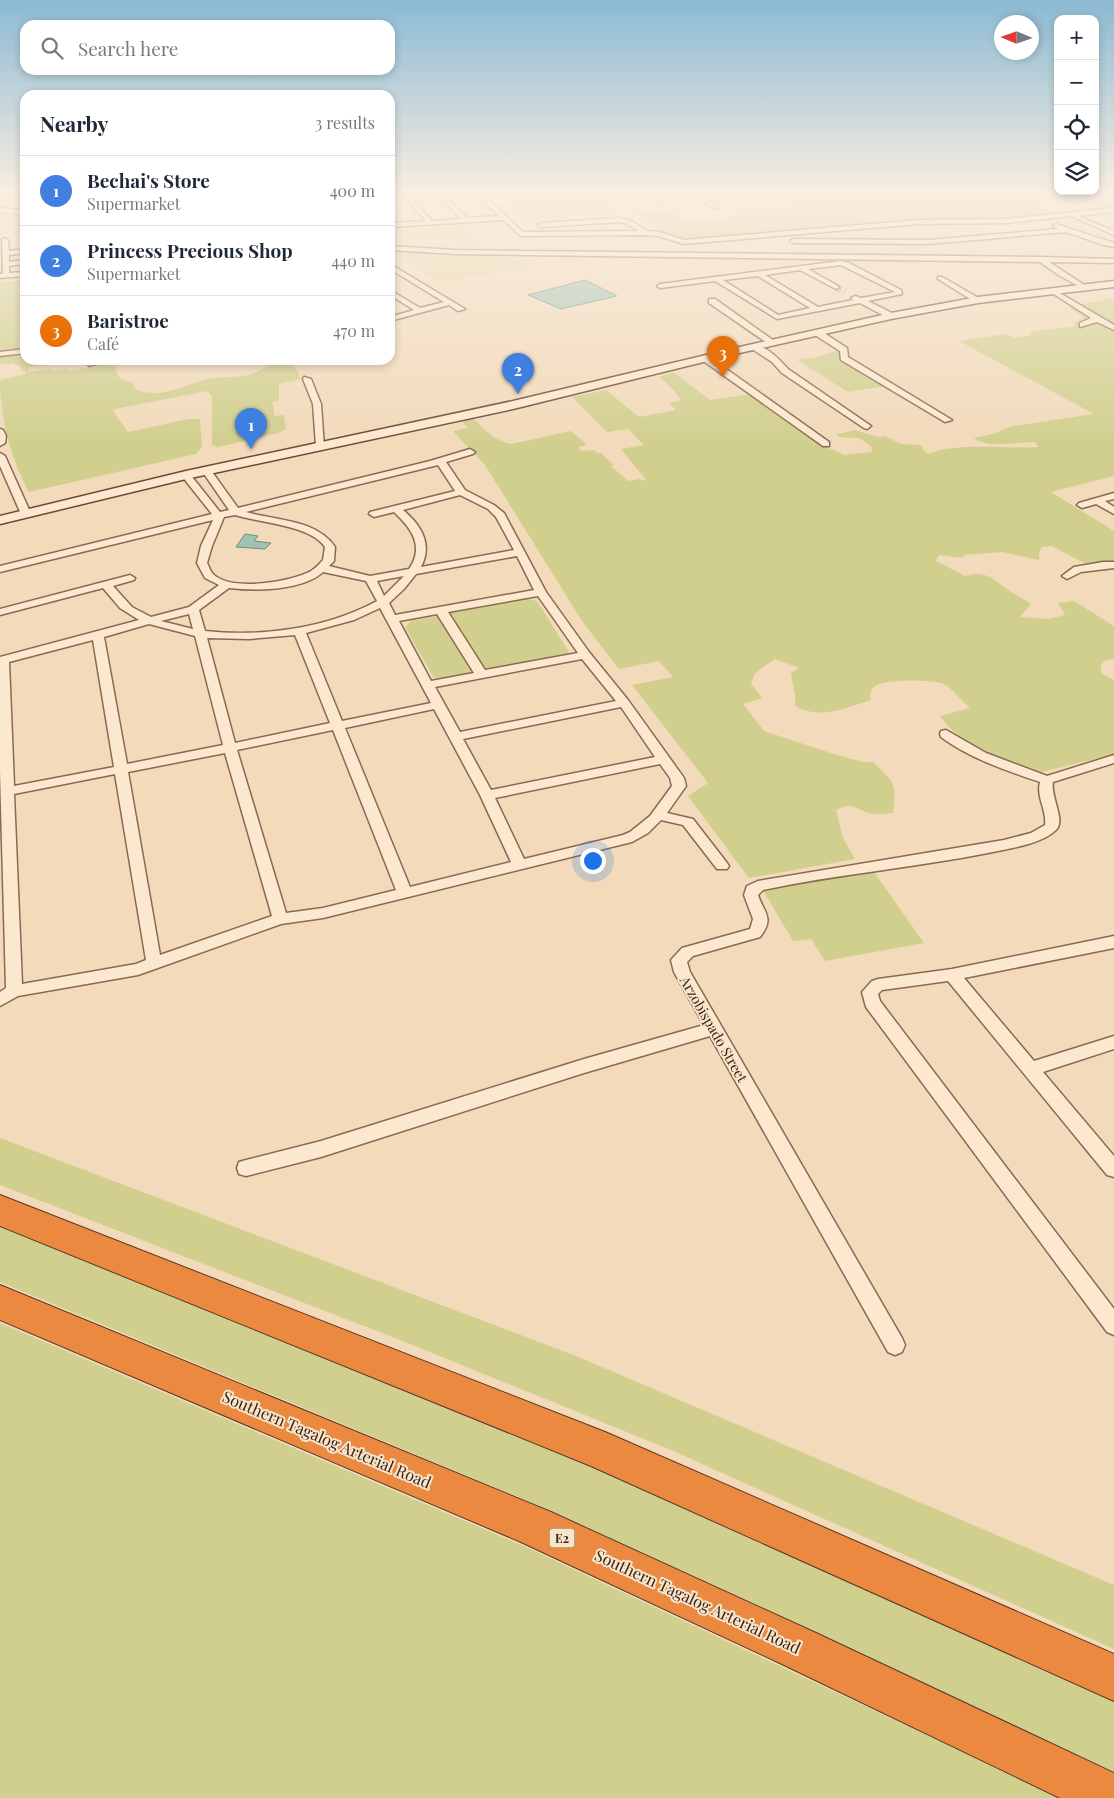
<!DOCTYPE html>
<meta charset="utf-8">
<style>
:root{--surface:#fff;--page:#f2f2f3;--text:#1f2937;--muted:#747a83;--line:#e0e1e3;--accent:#9f1d30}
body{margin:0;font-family:"Playfair Display",serif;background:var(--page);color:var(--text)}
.controls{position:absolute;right:15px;top:15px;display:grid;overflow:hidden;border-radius:10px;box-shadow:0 2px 8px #0003}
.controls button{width:45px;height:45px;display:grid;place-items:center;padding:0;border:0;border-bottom:1px solid var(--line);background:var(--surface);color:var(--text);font:25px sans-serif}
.compass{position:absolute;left:994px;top:15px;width:45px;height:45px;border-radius:50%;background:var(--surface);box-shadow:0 2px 8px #0003;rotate:272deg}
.you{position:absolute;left:592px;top:860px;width:18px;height:18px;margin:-12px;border:4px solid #fff;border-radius:50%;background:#1a73e8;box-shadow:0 0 0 8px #1a73e833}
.badge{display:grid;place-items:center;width:32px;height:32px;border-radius:50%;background:var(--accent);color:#fff;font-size:16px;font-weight:700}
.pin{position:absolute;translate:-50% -41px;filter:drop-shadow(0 1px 2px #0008)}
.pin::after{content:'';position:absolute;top:26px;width:18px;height:15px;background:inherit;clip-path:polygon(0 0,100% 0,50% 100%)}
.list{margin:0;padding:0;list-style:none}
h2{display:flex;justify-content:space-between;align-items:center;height:65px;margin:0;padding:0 20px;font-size:21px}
h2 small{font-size:16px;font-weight:400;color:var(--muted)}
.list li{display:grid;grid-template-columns:32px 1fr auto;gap:15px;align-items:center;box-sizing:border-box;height:70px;padding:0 20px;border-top:1px solid var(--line)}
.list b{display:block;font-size:19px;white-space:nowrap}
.list p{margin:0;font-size:16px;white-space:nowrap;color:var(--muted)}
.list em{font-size:16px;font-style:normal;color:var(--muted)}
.icon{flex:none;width:28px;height:28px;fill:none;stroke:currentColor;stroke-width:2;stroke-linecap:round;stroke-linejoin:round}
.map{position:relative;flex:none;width:1114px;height:1798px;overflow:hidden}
.search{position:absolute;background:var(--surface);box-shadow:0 2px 8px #0003;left:20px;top:20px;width:375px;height:55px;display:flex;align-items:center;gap:12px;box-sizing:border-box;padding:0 18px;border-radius:15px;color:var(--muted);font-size:19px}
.panel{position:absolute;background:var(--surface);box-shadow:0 2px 8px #0003;left:20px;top:90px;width:375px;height:275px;border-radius:15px}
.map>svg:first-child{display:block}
.farmland{fill:#e8d5a7}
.green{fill:#d1cf8e}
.water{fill:#9fc2b3;stroke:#669080}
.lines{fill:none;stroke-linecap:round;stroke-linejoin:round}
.street-tunnel{stroke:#cdb69a;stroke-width:6;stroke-dasharray:6 3;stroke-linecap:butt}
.street-casing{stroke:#8a6953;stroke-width:3}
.secondary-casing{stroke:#6c4a36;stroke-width:3}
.highway-casing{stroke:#573828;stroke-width:2}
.street{fill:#fce8ce;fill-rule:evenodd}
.secondary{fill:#fce8ce;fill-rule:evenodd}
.highway{fill:#ec8940;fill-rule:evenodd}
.labels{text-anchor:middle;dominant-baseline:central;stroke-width:4;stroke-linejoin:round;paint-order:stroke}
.shield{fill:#f9e5ca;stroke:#725e4e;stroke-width:1}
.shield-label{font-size:12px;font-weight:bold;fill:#382419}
.street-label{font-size:14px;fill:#382419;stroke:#f9e5ca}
.near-street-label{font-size:16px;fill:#382419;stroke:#f9e5ca}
</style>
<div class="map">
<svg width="1114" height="1798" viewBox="0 0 1114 1798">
<rect width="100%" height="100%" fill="#f2daba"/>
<path class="farmland" d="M 1006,194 L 1075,194 L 1111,207 L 1056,214 Z
M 25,218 L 24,232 L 0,234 L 0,220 Z
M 465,225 L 478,242 L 390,236 L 390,229 Z
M 390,249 L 510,255 L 528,266 L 440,283 L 390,251 Z"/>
<path class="green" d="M 499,194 L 595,194 L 614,210 L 563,213 L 565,217 L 525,220 Z
M 811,194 L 1006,194 L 1056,214 L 1005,218 L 939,218 L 825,227 L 685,241 L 661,232 L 636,214 L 668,210 L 685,221 L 746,216 L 734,208 L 794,204 L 789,200 L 818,197 Z
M 25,280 L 25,348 L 0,352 L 0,282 Z
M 1114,298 L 1114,476 L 1051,492 L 1114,531 L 1114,564 L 1088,565 L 1052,546 L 1042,547 L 1039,553 L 1039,560 L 1002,552 L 964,555 L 963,558 L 939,555 L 936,561 L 965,576 C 983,571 990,576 1004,587 C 1012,593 1023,598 1031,604 L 1020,617 L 1049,619 L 1065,615 L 1058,603 L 1074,601 L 1114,626 L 1114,659 L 1105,660 L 1101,665 L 1101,673 L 1114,680 L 1114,754 L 1042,772 C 1007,768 960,745 940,716 L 970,708 C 962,701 952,688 944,684 C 933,679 885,679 875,686 C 870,689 870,695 871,700 C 845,708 821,720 795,706 L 795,695 L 791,673 L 799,668 L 775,659 L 755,673 L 751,683 L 762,698 L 743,704 L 764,731 L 837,755 L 863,762 L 873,762 C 894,783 897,782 893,813 C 887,813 879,815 873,814 C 856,811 855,800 836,810 L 843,838 L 855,859 L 749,878 L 688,796 L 708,783 L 632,685 L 673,677 L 659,661 L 619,669 L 582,621 L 485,465 L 453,431 L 468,428 L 462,421 L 473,418 C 482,428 497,442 511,444 L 571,431 L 587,445 L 578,447 L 581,451 L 594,450 L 597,453 L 601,453 L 614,465 L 611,466 L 628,481 L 640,479 L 647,481 L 621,449 L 644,445 L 628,429 L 607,432 L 572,397 L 606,390 L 639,417 L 676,410 L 669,403 L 681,400 L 675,391 L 659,377 L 673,372 L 710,400 L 751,394 L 820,444 L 844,455 L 872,452 L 871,446 L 859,438 L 839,437 L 837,434 L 855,430 L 878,437 L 885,436 L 901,444 L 921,445 L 924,451 L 929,454 C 953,442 1009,449 1038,447 L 1035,442 C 1018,442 988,449 974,438 L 997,433 L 1003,429 L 1014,426 L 1094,414 L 959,341 L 1006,334 L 1015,338 L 1033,335 L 1029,332 L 1076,326 L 1072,323 L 1085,318 L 1068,307 Z
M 840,349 L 841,358 L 887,386 L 848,392 L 797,360 L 818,357 Z
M 25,353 L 25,360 L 48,360 L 49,362 L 64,360 L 65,363 L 29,367 L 29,372 L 50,369 L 51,371 L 67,369 L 68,371 L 96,367 L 94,360 L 116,360 L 118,363 L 115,364 C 116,376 120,381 132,382 L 135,389 C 162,401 188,382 214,378 C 228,376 244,378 257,372 C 269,367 266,360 284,360 L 287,364 L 293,363 L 301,379 L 279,384 L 279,400 L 272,402 L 275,416 L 284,415 L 286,429 L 278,433 L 218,447 L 212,445 L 212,396 L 207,391 L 115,409 L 113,411 L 128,432 L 189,419 L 200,419 L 202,447 L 196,454 L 29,492 C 11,459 0,418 0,380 L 26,374 L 24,370 L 21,371 L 21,367 L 12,363 L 0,365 L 0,356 Z
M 526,599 L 537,601 L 569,652 L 564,656 L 445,679 L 434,678 L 405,627 L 411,621 Z
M 870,871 L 874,872 L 924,943 L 825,961 L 811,939 L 793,941 L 764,892 L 765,889 Z
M 0,1138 L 576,1356 L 1114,1585 L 1114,1649 L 671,1450 L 405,1342 L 0,1185 Z
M 0,1223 L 600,1463 L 1114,1697 L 1114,1772 L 540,1506 L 0,1282 Z
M 0,1323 L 526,1547 L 1061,1798 L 0,1798 Z"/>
<path class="water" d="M 585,280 L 617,296 L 561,309 L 528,295 Z
M 245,534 L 258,536 L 254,541 L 271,543 L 265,549 L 236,547 Z"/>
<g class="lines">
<path class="street-tunnel" d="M 836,287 L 845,292"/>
<defs>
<path id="street" d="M 21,194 L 25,194 L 25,196 L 22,195 Z
M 401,194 L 407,194 L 432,221 L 461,219 L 438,194 L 444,194 L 467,218 L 499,216 L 476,194 L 483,194 L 523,232 L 639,231 L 625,223 L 619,222 L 541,227 L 538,225 L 541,223 L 619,218 L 629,220 L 648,231 L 659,232 L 684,240 L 919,220 L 1007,219 L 1114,208 L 1114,212 L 1078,216 L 1114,231 L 1114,235 L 1071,216 L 1007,223 L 919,224 L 684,244 L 658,236 L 646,235 L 521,236 L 503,220 L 390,227 L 390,223 L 426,221 Z
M 654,194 L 660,194 L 661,205 L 656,204 Z
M 691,194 L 699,194 L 720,207 L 715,208 Z
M 0,208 L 25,211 L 25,215 L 0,212 Z
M 1056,224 L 1114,243 L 1114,247 L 1104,245 L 1066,232 L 928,244 L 793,243 L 790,241 L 793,239 L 928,240 L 1058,229 L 1053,226 Z
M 5,238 L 8,240 L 9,251 L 25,249 L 25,253 L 9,255 L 9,262 L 25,260 L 25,264 L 9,266 L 9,273 L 25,272 L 25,276 L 0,278 L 0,274 L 3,274 L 2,240 Z
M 390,246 L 455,250 L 1040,257 L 1114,259 L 1114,263 L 1049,262 L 1086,286 L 1087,287 L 1084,289 L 1060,276 L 1040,262 L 455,254 L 390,250 Z
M 841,261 L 849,263 L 901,290 L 902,294 L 868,301 L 894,314 L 894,318 L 888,318 L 860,303 L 777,319 L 715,281 L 660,288 L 657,286 L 660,284 ZM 841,265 L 895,292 L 861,298 L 855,296 L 851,298 L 853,300 L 818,307 L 765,275 L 800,270 L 836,289 L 839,287 L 838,286 L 808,269 ZM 758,276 L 810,308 L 778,315 L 723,280 Z
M 390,264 L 465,309 L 458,311 L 449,305 L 390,321 L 390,317 L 414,310 L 390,295 L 390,290 L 420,308 L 444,302 L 390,269 Z
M 938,277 L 942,277 L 982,300 L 975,302 L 938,279 Z
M 1049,289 L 1053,289 L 1114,325 L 1114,330 L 1097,322 L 1080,327 L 1080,323 L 1091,318 L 1049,291 Z
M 709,299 L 715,299 L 777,343 L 770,345 L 709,303 Z
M 815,331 L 821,331 L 847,348 L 848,357 L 952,420 L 945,422 L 841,360 L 840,351 L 815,335 Z
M 752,345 C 765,344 780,360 788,369 L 871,426 L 867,429 L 864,428 L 782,373 L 772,362 L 752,349 Z
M 25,349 L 25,353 L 0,356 L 0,352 Z
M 702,356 L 708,356 L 829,442 L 829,446 L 823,446 L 702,360 Z
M 87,360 L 95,360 L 96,364 L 89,366 Z
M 304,377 L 311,379 L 321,404 L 324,448 L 321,449 L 316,446 L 313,404 L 303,379 Z
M 0,429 L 3,430 L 6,436 L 5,443 L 0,446 Z
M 470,449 L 475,452 L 473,454 L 446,462 L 465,490 L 494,505 L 504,513 L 546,592 L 589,652 L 628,700 L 684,778 L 686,786 L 667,813 L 693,819 L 727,863 L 729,866 L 727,869 L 717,869 L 683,825 L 661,820 L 648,833 L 632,842 L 323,918 L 281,924 L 138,975 L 18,996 L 0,1006 L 0,992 L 6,988 L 0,771 L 0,657 L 139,620 L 120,608 L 103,588 L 0,615 L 0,609 L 130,575 L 135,578 L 134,580 L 113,586 L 132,607 L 151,617 L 189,607 L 219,585 L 205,578 L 197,563 L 201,546 L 213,520 L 0,572 L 0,566 L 212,514 L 181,475 L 186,472 L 189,473 L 220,512 L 229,510 L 202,471 L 204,469 L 210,469 L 238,508 L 430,461 ZM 438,465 L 455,491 L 370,512 L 369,514 L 374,517 L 394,512 C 411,528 425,546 409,569 L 370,576 L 329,566 L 334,561 L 335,547 C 316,519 276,521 246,512 ZM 460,495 L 488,509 L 496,517 L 514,550 L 421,567 C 433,544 421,525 403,510 ZM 235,515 C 260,523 310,525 325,547 L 323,560 C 319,564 316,568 311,571 C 291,582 231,592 213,574 C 210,571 209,566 207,563 L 212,546 L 224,517 ZM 517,556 L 534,590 L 395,615 L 389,603 L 404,589 L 416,574 ZM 323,572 L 366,581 L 377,601 C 325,629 262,637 205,631 L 199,610 L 229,588 C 255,591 302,591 323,572 ZM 404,576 L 384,596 L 377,581 ZM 538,596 L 578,653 L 485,670 L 448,612 ZM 380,608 L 431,703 L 342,721 L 306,633 L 354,620 ZM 189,614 L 193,629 L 161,621 ZM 437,614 L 474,673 L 431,681 L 399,621 ZM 149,624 L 195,636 L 223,745 L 127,764 L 104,637 ZM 295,635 L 330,723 L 235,743 L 207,638 L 249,639 ZM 93,640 L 114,767 L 14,786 L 9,662 ZM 582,659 L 616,701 L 460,732 L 435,687 ZM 621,707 L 655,757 L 491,790 L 463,739 ZM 434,709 L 480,795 L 511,862 L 410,887 L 345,728 ZM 333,730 L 396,890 L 323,908 L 286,913 L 237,750 ZM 225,753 L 272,916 L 160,955 L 128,772 ZM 660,764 L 670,778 L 672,786 L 650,816 L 630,832 L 623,835 L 524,859 L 495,798 ZM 115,774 L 146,960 L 136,964 L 22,984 L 14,794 Z
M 0,453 L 5,456 L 31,514 L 30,516 L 26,517 L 21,514 L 0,466 Z
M 1114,493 L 1114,499 L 1105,501 L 1114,507 L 1114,514 L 1096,504 L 1082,508 L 1077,505 L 1079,503 Z
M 1103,562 L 1114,562 L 1114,568 L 1081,572 L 1067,579 L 1062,576 L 1074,567 Z
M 946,730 L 986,753 L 1047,776 L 1114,755 L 1114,763 L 1053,782 C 1050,796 1066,820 1056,830 C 1042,844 1007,849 988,853 C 913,868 837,874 763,890 L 758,895 C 764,913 775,918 760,937 L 693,956 L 687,962 L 690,972 L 902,1338 L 905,1345 L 902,1352 L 895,1355 L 888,1352 L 710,1036 L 584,1073 L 321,1157 L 246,1176 L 239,1174 L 237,1168 L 239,1162 L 246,1160 L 321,1141 L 584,1059 L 704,1025 L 674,972 L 671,960 L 682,948 L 750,929 L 753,919 L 744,895 L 747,886 L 758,881 L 1004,840 L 1031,833 L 1045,825 C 1047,810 1036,797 1040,782 C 1005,770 971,759 941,737 L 940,734 L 941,731 Z
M 1114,936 L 1114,948 L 964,978 L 1034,1061 L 1114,1036 L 1114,1049 L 1043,1072 L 1114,1156 L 1114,1177 L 1107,1175 L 948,981 L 882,990 L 878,994 L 880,1001 L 1114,1309 L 1114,1335 L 1107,1332 L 866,1007 L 862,992 L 872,981 L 878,979 L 952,969 Z"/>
<path id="secondary" d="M 1114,281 L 1114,287 L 978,303 L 891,319 L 744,352 L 513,409 L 186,479 L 0,524 L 0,516 L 186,471 L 513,401 L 744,346 L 891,313 L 978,297 Z"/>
<path id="highway" d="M 0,1195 L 605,1432 L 1114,1654 L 1114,1701 L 591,1466 L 0,1226 Z
M 0,1285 L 551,1512 L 816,1633 L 1114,1773 L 1114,1798 L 1060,1798 L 784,1665 L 521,1542 L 0,1320 Z"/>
</defs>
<use href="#street" class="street-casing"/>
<use href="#secondary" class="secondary-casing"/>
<use href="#highway" class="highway-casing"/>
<use href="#street" class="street"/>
<use href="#secondary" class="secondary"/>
<use href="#highway" class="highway"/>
</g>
<linearGradient id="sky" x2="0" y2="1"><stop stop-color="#8bbad3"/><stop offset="0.43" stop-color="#f9eee0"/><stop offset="1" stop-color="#f9eee0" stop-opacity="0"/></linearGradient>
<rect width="1114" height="446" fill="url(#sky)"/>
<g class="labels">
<rect class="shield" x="549.5" y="1528.5" width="25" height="19" rx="4"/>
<g class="shield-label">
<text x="562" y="1538">E2</text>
</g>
<g class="street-label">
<text transform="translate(714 1029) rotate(60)">Arzobispado Street</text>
</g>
<g class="near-street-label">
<text transform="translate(327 1439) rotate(23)">Southern Tagalog Arterial Road</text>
<text transform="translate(698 1601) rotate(25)">Southern Tagalog Arterial Road</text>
</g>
</g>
</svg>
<div class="controls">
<button>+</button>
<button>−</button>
<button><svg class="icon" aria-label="locate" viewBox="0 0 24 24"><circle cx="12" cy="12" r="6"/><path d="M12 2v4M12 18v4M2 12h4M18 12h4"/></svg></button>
<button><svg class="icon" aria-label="layers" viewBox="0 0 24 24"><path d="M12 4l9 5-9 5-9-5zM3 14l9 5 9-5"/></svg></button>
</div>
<svg class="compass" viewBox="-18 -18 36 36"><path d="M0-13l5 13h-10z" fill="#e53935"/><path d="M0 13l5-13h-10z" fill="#747a83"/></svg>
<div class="you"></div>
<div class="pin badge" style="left:251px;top:449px;background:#3f7fe0">1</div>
<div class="pin badge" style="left:518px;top:394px;background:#3f7fe0">2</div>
<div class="pin badge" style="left:723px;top:377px;background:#e8710a">3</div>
<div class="search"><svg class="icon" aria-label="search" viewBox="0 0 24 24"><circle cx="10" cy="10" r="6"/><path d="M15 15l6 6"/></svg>Search here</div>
<section class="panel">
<h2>Nearby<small>3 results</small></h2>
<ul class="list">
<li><span class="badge" style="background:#3f7fe0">1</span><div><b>Bechai's Store</b><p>Supermarket</p></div><em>400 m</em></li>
<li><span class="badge" style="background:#3f7fe0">2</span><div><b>Princess Precious Shop</b><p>Supermarket</p></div><em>440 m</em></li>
<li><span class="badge" style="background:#e8710a">3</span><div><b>Baristroe</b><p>Café</p></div><em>470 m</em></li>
</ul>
</section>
</div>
